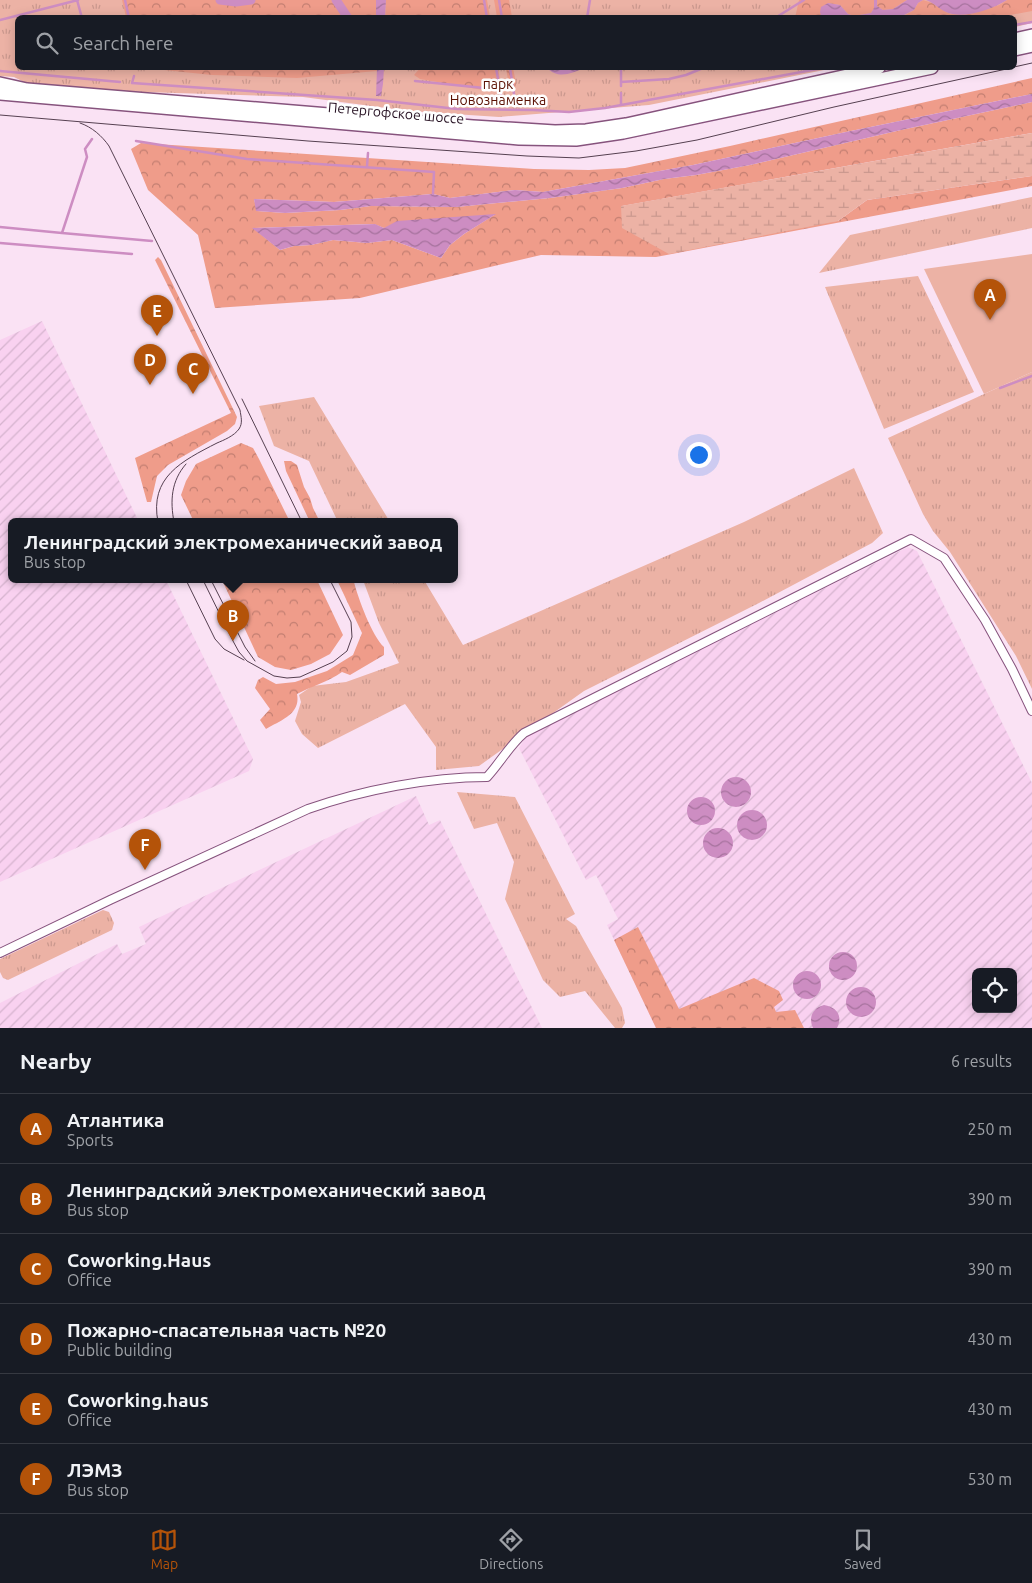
<!DOCTYPE html>
<meta charset="utf-8">
<style>
:root{--surface:#171b24;--page:#242831;--text:#f1f3f6;--muted:#9ea1a6;--line:#363941;--accent:#b45309}
body{margin:0;font-family:Ubuntu,sans-serif;background:var(--page);color:var(--text)}
.controls{position:absolute;right:15px;bottom:15px;display:grid;overflow:hidden;border-radius:8px;box-shadow:0 2px 12px #0003}
.controls button{width:45px;height:45px;display:grid;place-items:center;padding:0;border:0;border-bottom:1px solid var(--line);background:var(--surface);color:var(--text);font:25px sans-serif}
.you{position:absolute;left:698px;top:454px;width:18px;height:18px;margin:-12px;border:4px solid #fff;border-radius:50%;background:#1a73e8;box-shadow:0 0 0 8px #1a73e833}
.badge{display:grid;place-items:center;width:32px;height:32px;border-radius:50%;background:var(--accent);color:#fff;font-size:16px;font-weight:700}
.pin{position:absolute;translate:-50% -41px;filter:drop-shadow(0 1px 2px #0008)}
.pin::after{content:'';position:absolute;top:26px;width:18px;height:15px;background:inherit;clip-path:polygon(0 0,100% 0,50% 100%)}
.popup{position:absolute;left:8px;top:518px;width:450px;height:65px;box-sizing:border-box;display:grid;place-content:center;border-radius:8px;background:var(--surface);filter:drop-shadow(0 1px 4px #0005);font-size:16px;white-space:nowrap;color:var(--muted)}
.popup b{font-size:19px;color:var(--text)}
.popup::after{content:'';position:absolute;left:50%;top:100%;margin-left:-10px;border:10px solid transparent;border-top-color:var(--surface)}
.list{margin:0;padding:0;list-style:none}
h2{display:flex;justify-content:space-between;align-items:center;height:65px;margin:0;padding:0 20px;font-size:21px}
h2 small{font-size:16px;font-weight:400;color:var(--muted)}
.list li{display:grid;grid-template-columns:32px 1fr auto;gap:15px;align-items:center;box-sizing:border-box;height:70px;padding:0 20px;border-top:1px solid var(--line)}
.list b{display:block;font-size:19px;white-space:nowrap}
.list p{margin:0;font-size:16px;white-space:nowrap;color:var(--muted)}
.list em{font-size:16px;font-style:normal;color:var(--muted)}
.icon{flex:none;width:28px;height:28px;fill:none;stroke:currentColor;stroke-width:2;stroke-linecap:round;stroke-linejoin:round}
.map{position:relative;flex:none;width:1032px;height:1028px;overflow:hidden}
.search{position:absolute;background:var(--surface);box-shadow:0 2px 12px #0003;left:15px;right:15px;top:15px;height:55px;display:flex;align-items:center;gap:12px;box-sizing:border-box;padding:0 18px;border-radius:8px;color:var(--muted);font-size:19px}
.sheet{height:485px;background:var(--surface)}
nav{display:flex;justify-content:space-around;align-items:center;box-sizing:border-box;height:70px;border-top:1px solid var(--line);background:var(--surface);font-size:14px;color:var(--muted)}
nav a{display:grid;justify-items:center;gap:2px}
nav .on{color:var(--accent)}
.map>svg:first-child{display:block}
.industrial{fill:url(#industrial-furrows);fill-rule:evenodd}
.grass{fill:url(#grass-tufts)}
.forest{fill:url(#forest-crowns);fill-rule:evenodd}
.wetland{fill:url(#wetland-marsh)}
.garden{fill:#ecb2a5}
.water{fill:url(#water-waves)}
.lines{fill:none;stroke-linecap:round;stroke-linejoin:round}
.stream{stroke:#cd8dc2;stroke-width:2.5}
.canal{stroke:#cd8dc2;stroke-width:9}
.minor-casing{stroke:#86537d;stroke-width:10}
.primary-casing{stroke:#86537d;stroke-width:14}
.minor{stroke:#fff;stroke-width:8}
.primary{stroke:#fff;stroke-width:11}
.tram{stroke:#564051;stroke-width:1}
.labels{text-anchor:middle;dominant-baseline:central;stroke-width:5;stroke-linejoin:round;paint-order:stroke}
.park-label{font-size:14px;fill:#5a1103;stroke:#fff}
.street-label{font-size:14px;fill:#291425;stroke:#fff}
</style>
<div class="map">
<svg width="1032" height="1028" viewBox="0 0 1032 1028">
<defs>
<pattern id="industrial-furrows" width="10" height="10" patternUnits="userSpaceOnUse" patternTransform="scale(1.25)"><rect width="10" height="10" fill="#f9d1f0"/><path d="M-1 1l2-2M0 10L10 0M9 11l2-2" fill="none" stroke="#d5b3ce"/></pattern>
<pattern id="grass-tufts" width="24" height="20" patternUnits="userSpaceOnUse" patternTransform="scale(1.25)"><rect width="24" height="20" fill="#ecb2a5"/><path d="M3 7l-1-3M5 7V3M7 7l1-3M15 17l-1-3M17 17v-4M19 17l1-3" fill="none" stroke="#ca988e"/></pattern>
<pattern id="forest-crowns" width="20" height="18" patternUnits="userSpaceOnUse" patternTransform="scale(1.25)"><rect width="20" height="18" fill="#ef9c8a"/><path d="M2 6a3 3 0 1 1 6 0M12 15a3 3 0 1 1 6 0" fill="none" stroke="#c27e71"/></pattern>
<pattern id="wetland-marsh" width="20" height="14" patternUnits="userSpaceOnUse" patternTransform="scale(1.25)"><rect width="20" height="14" fill="#ecb2a5"/><path d="M1 5h8M5 5V1M11 12h8M15 12V8" fill="none" stroke="#ca988e"/></pattern>
<pattern id="water-waves" width="16" height="10" patternUnits="userSpaceOnUse" patternTransform="scale(1.25)"><rect width="16" height="10" fill="#cd8dc2"/><path d="M0 5q4-4 8 0t8 0" fill="none" stroke="#a6729d"/></pattern>
</defs>
<rect width="100%" height="100%" fill="#fae2f4"/>
<path class="industrial" d="M 42,321 L 139,522 L 12,522 L 12,580 L 166,580 L 253,759 L 249,771 L 0,882 L 0,340 Z
M 908,547 L 917,551 L 1032,783 L 1032,1028 L 656,1028 L 607,925 L 618,919 L 596,875 L 586,880 L 519,748 L 527,735 ZM 976,972 L 1013,972 L 1013,1009 L 976,1009 Z
M 416,796 L 429,825 L 440,820 L 542,1028 L 0,1028 L 0,1003 L 117,944 L 122,954 L 146,944 L 139,927 Z"/>
<path class="grass" d="M 0,0 L 1032,0 L 1032,23 L 1015,27 L 1014,18 L 18,18 L 18,68 L 834,68 L 649,105 L 499,117 L 409,111 L 303,97 L 112,91 L 32,86 L 14,77 L 0,76 Z
M 1032,197 L 1032,228 L 819,273 L 850,235 Z
M 918,276 L 974,392 L 884,429 L 825,287 Z
M 1032,372 L 1032,689 L 1016,656 L 950,552 L 933,531 L 923,514 L 888,438 Z
M 314,397 L 390,522 L 338,522 L 309,461 L 274,446 L 259,406 Z
M 854,468 L 883,533 L 872,543 L 759,603 L 584,691 L 479,766 L 436,770 L 436,747 L 405,704 L 318,748 L 302,734 L 295,721 L 301,702 L 299,695 L 312,686 L 346,682 L 399,663 L 379,623 L 363,580 L 424,580 L 463,645 L 744,522 Z
M 457,792 L 515,797 L 575,914 L 566,919 L 576,926 L 622,1008 L 625,1023 L 622,1028 L 615,1028 L 585,991 L 560,997 L 543,980 L 505,899 L 514,862 L 497,823 L 474,829 Z
M 103,910 L 109,912 L 114,923 L 112,930 L 8,980 L 3,978 L 0,972 L 0,959 Z"/>
<path class="forest" d="M 122,0 L 376,0 L 376,17 L 126,17 Z
M 386,0 L 487,0 L 490,17 L 385,18 Z
M 494,0 L 509,0 L 512,17 L 497,17 Z
M 799,0 L 874,0 L 874,8 L 871,13 L 854,16 L 848,14 L 840,5 L 828,3 L 821,16 L 822,17 L 795,18 Z
M 877,0 L 907,0 L 893,9 L 883,10 L 877,6 Z
M 923,0 L 936,4 L 946,12 L 951,14 L 970,14 L 999,5 L 1007,0 L 1032,0 L 1032,11 L 999,17 L 900,18 L 914,10 L 918,3 Z
M 145,68 L 377,68 L 377,71 L 297,78 L 212,75 Z
M 420,68 L 498,68 L 501,85 L 495,90 L 483,90 L 420,79 L 414,75 Z
M 506,68 L 513,68 L 516,83 L 515,89 L 511,89 L 509,86 Z
M 1032,78 L 1032,94 L 846,132 L 693,165 L 543,192 L 515,190 L 450,198 L 433,194 L 334,202 L 254,199 L 257,211 L 285,213 L 340,210 L 371,206 L 456,207 L 550,198 L 622,188 L 664,179 L 696,175 L 750,165 L 901,130 L 1032,102 L 1032,133 L 622,206 L 622,228 L 838,221 L 867,200 L 1032,176 L 1032,186 L 656,257 L 541,255 L 360,298 L 215,308 L 198,235 L 148,190 L 131,149 L 141,143 L 534,169 L 589,170 L 625,168 L 730,146 ZM 494,215 L 464,234 L 450,245 L 441,258 L 392,240 L 367,243 L 333,240 L 311,245 L 294,246 L 280,250 L 253,228 L 374,224 L 384,228 Z
M 158,257 L 161,260 L 237,417 L 235,424 L 227,431 L 168,465 L 157,476 L 151,502 L 147,502 L 135,458 L 231,413 L 155,260 Z
M 241,443 L 253,448 L 259,459 L 290,522 L 194,522 L 181,495 L 186,481 L 196,464 Z
M 284,461 L 291,461 L 297,465 L 304,487 L 310,498 L 313,508 L 320,522 L 310,522 L 286,471 Z
M 222,580 L 317,580 L 343,635 L 330,654 L 311,664 L 291,670 L 275,667 L 258,657 Z
M 337,580 L 353,580 L 354,582 C 358,598 372,636 384,647 L 384,655 L 350,675 L 342,672 C 328,682 312,686 297,694 C 301,714 281,720 266,729 L 260,720 L 270,709 L 255,688 L 258,680 L 263,677 L 276,684 L 295,682 L 327,671 L 353,655 L 362,633 Z
M 638,927 L 679,1009 L 754,978 L 779,991 L 783,1000 L 774,1007 L 776,1012 L 795,1010 L 804,1028 L 656,1028 L 614,940 Z"/>
<path class="wetland" d="M 1032,133 L 1032,176 L 867,200 L 838,221 L 669,254 L 622,228 L 621,206 Z"/>
<path class="garden" d="M 1032,254 L 1032,372 L 984,394 L 924,269 Z"/>
<path class="water" d="M 376,0 L 386,0 L 385,17 L 376,17 Z
M 874,0 L 877,0 L 877,6 L 883,10 L 893,9 L 907,0 L 923,0 L 918,3 L 914,10 L 900,17 L 822,18 L 820,12 L 821,7 L 828,3 L 840,5 L 848,14 L 854,16 L 871,13 L 874,8 Z
M 926,0 L 1007,0 C 993,9 962,20 946,12 C 939,9 934,3 926,0 Z
M 377,68 L 384,68 L 383,84 L 381,96 L 376,96 Z
M 547,68 L 584,68 C 571,74 558,79 547,68 Z
M 1032,94 L 1032,102 L 901,130 L 750,165 L 696,175 L 664,179 L 622,188 L 550,198 L 456,207 L 371,206 L 340,210 L 285,213 L 256,211 L 254,199 L 334,202 L 433,194 L 450,198 L 515,190 L 543,192 L 693,165 L 846,132 Z
M 496,214 L 464,234 L 450,245 L 441,258 L 392,240 L 367,243 L 333,240 L 311,245 L 294,246 L 280,250 L 252,228 L 375,224 L 384,228 L 397,221 Z
M721 792a15 15 0 1 1 30 0a15 15 0 1 1-30 0Z
M687 811a14 14 0 1 1 28 0a14 14 0 1 1-28 0Z
M737 825a15 15 0 1 1 30 0a15 15 0 1 1-30 0Z
M703 843a15 15 0 1 1 30 0a15 15 0 1 1-30 0Z
M829 966a14 14 0 1 1 28 0a14 14 0 1 1-28 0Z
M793 985a14 14 0 1 1 28 0a14 14 0 1 1-28 0Z
M846 1002a15 15 0 1 1 30 0a15 15 0 1 1-30 0Z
M 824,1005 C 837,1007 843,1016 837,1028 L 813,1028 C 808,1017 813,1008 824,1005 Z"/>
<g class="lines">
<path class="stream" d="M 77,0 L 82,18
M 125,0 L 129,18
M 484,0 L 487,18
M 499,0 L 502,18
M 587,18 L 590,0
M 775,18 L 804,0
M 816,18 L 821,16
M 0,20 L 78,0
M 1014,25 L 1032,22
M 496,68 L 501,95
M 510,68 L 514,94
M 0,71 L 120,82
M 134,76 L 132,83 L 377,100 L 457,109 L 533,110 L 569,112 L 605,108 L 823,68
M 415,81 L 484,88
M 621,82 L 669,79 L 686,75 L 703,68
M 621,86 L 621,68
M 621,93 L 621,105
M 136,141 L 247,159 L 434,172 L 433,194
M 367,166 L 368,153
M 0,227 L 62,233 L 87,157 L 85,149 L 92,139
M 62,233 L 152,241
M 0,243 L 132,254
M 1000,388 L 1032,376"/>
<path class="canal" d="M 220,0 L 236,2 L 251,0
M 336,0 L 348,18"/>
<defs>
<path id="minor" d="M 0,953 L 110,900 L 308,809 C 362,790 430,777 487,777 C 500,763 509,746 524,733 L 911,539 L 944,558 L 985,620 L 1012,669 L 1032,711"/>
<path id="primary" d="M 1014,39 L 1032,35
M 1014,50 L 1032,46
M 0,83 L 27,89 L 473,126 L 555,131 L 586,130 L 626,124 L 879,68
M 0,94 L 519,139 L 576,140 L 623,133 L 932,68"/>
</defs>
<use href="#minor" class="minor-casing"/>
<use href="#primary" class="primary-casing"/>
<use href="#minor" class="minor"/>
<use href="#primary" class="primary"/>
<path class="tram" d="M 1014,67 L 1032,63
M 0,115 L 308,141 L 527,156 L 579,158 L 636,151 L 697,140 L 834,107 L 1011,68
M 80,123 C 92,127 102,136 109,146 L 240,410 C 241,417 243,423 239,429 C 234,436 224,440 217,443 C 182,461 149,477 158,522
M 242,399 L 302,522
M 174,522 C 170,501 171,481 186,464
M 186,580 L 215,639 L 224,649 L 244,660
M 203,580 L 233,641 L 239,652 L 247,661 L 274,676 L 287,678 L 300,677 L 333,662 L 347,651 L 352,637 L 351,622 L 330,580
M 211,580 L 245,647 L 255,661"/>
</g>
<g class="labels">
<g class="park-label">
<text x="498" y="84">парк<tspan x="498" dy="16">Новознаменка</tspan></text>
</g>
<g class="street-label">
<text transform="translate(396 113) rotate(5)">Петергофское шоссе</text>
</g>
</g>
</svg>
<div class="controls">
<button><svg class="icon" aria-label="locate" viewBox="0 0 24 24"><circle cx="12" cy="12" r="6"/><path d="M12 2v4M12 18v4M2 12h4M18 12h4"/></svg></button>
</div>
<div class="you"></div>
<div class="pin badge" style="left:990px;top:320px">A</div>
<div class="pin badge" style="left:233px;top:641px">B</div>
<div class="popup"><b>Ленинградский электромеханический завод</b>Bus stop</div>
<div class="pin badge" style="left:193px;top:394px">C</div>
<div class="pin badge" style="left:150px;top:385px">D</div>
<div class="pin badge" style="left:157px;top:336px">E</div>
<div class="pin badge" style="left:145px;top:870px">F</div>
<div class="search"><svg class="icon" aria-label="search" viewBox="0 0 24 24"><circle cx="10" cy="10" r="6"/><path d="M15 15l6 6"/></svg>Search here</div>
</div>
<section class="sheet">
<h2>Nearby<small>6 results</small></h2>
<ul class="list">
<li><span class="badge">A</span><div><b>Атлантика</b><p>Sports</p></div><em>250 m</em></li>
<li><span class="badge">B</span><div><b>Ленинградский электромеханический завод</b><p>Bus stop</p></div><em>390 m</em></li>
<li><span class="badge">C</span><div><b>Coworking.Haus</b><p>Office</p></div><em>390 m</em></li>
<li><span class="badge">D</span><div><b>Пожарно-спасательная часть №20</b><p>Public building</p></div><em>430 m</em></li>
<li><span class="badge">E</span><div><b>Coworking.haus</b><p>Office</p></div><em>430 m</em></li>
<li><span class="badge">F</span><div><b>ЛЭМЗ</b><p>Bus stop</p></div><em>530 m</em></li>
</ul>
</section>
<nav>
<a class="on"><svg class="icon" aria-label="map" viewBox="0 0 24 24"><path d="M3 6l6-2 6 2 6-2v14l-6 2-6-2-6 2zM9 4v14M15 6v14"/></svg>Map</a>
<a><svg class="icon" aria-label="directions" viewBox="0 0 24 24"><path d="M12 3l9 9-9 9-9-9zM9 14v-3h6M13 9l2 2-2 2"/></svg>Directions</a>
<a><svg class="icon" aria-label="saved" viewBox="0 0 24 24"><path d="M7 4h10v16l-5-4-5 4z"/></svg>Saved</a>
</nav>
